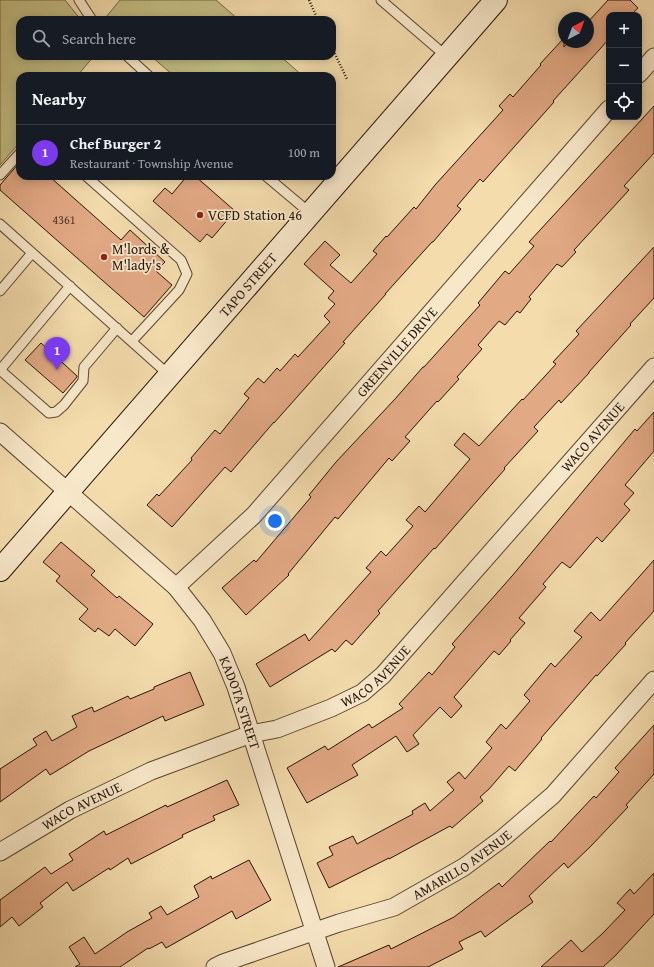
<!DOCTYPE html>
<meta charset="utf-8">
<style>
:root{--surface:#171b24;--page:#20242c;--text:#f1f3f6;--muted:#9ea1a6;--line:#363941;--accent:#7c3aed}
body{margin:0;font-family:"Gentium Book Plus",serif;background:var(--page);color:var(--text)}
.controls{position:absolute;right:12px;top:12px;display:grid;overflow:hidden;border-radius:8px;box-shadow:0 2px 10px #0003}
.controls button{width:36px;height:36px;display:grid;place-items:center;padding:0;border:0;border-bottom:1px solid var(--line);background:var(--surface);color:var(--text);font:20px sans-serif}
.compass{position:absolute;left:558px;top:12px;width:36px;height:36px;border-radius:50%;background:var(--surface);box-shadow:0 2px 10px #0003;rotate:41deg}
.you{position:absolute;left:275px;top:521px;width:14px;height:14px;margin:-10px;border:3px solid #fff;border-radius:50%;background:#1a73e8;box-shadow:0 0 0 6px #1a73e833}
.badge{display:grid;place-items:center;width:26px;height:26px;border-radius:50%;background:var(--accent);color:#fff;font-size:13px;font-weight:700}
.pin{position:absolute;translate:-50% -33px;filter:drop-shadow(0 1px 2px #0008)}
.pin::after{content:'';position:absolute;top:21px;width:14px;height:12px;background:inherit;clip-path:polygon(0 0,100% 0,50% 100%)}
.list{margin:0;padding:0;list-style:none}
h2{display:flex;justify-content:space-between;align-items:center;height:52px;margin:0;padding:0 16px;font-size:17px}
h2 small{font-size:13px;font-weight:400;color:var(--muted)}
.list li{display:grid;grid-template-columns:26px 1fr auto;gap:12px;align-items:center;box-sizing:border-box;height:56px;padding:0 16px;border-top:1px solid var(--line)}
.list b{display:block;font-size:15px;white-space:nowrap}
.list p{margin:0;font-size:13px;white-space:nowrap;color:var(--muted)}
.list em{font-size:13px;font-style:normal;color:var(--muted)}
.icon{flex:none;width:22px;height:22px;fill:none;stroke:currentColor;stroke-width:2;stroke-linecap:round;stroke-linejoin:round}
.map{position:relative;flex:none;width:654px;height:967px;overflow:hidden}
.search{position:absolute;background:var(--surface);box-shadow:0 2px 10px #0003;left:16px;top:16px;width:320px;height:44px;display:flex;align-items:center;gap:10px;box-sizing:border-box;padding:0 14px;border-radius:12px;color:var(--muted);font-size:15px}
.panel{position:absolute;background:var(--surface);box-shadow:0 2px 10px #0003;left:16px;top:72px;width:320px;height:108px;border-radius:12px}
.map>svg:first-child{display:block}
.green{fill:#c3be84;stroke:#746846}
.building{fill:#e2a985;stroke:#241307}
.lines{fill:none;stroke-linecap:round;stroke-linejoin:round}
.lane-casing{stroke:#584530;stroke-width:11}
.street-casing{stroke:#584530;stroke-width:19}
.secondary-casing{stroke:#241307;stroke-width:24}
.path{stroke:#241307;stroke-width:2.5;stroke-dasharray:1 2;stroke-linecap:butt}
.lane{stroke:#f8e8ca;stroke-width:9}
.street{stroke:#f8e8ca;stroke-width:17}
.secondary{stroke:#f8e8ca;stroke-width:22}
.poi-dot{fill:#8f2418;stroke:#f8e8ca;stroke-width:1.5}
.labels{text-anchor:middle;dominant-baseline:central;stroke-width:3.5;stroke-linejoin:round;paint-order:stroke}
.number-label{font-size:12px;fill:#543826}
.poi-label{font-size:14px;fill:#241307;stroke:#f8e8ca;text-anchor:start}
.street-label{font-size:14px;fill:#241307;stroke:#f8e8ca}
</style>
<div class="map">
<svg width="654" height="967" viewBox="0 0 654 967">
<rect width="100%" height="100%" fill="#f4dcad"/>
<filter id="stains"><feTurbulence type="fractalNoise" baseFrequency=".005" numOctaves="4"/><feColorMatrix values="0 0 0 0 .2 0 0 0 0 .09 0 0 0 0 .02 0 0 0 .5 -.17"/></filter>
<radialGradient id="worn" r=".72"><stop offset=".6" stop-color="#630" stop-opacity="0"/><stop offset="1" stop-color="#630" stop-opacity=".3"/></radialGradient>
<path class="green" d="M 0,0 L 65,0 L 81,20 L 20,20 L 20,56 L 94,56 L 77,76 L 20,76 L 20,142 L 0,165 Z
M 120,0 L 216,0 L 239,20 L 109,20 L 106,17 Z
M 151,56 L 280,56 L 303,76 L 174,76 Z"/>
<path class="building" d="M 608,0 L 630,0 L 638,8 L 631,15 L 609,15 L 609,39 L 553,101 L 554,102 L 483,182 L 480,179 L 457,206 L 461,209 L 433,242 L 432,242 L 385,294 L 386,294 L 343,342 L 345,343 L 274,423 L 274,422 L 231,472 L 225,467 L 172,527 L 147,505 L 157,494 L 159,496 L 192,460 L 191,458 L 215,430 L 220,434 L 249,398 L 244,394 L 258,378 L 264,383 L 277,368 L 280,371 L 295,354 L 298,357 L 330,322 L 324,316 L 335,304 L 328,298 L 334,291 L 304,264 L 325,241 L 340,255 L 330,265 L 351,283 L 377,254 L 373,251 L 386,236 L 387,237 L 414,207 L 416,209 L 435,185 L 503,110 L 499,106 L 510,94 L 513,97 L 541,65 L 540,64 L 564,38 L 564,47 L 569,42 L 588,42 L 588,22 Z
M 654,106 L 654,153 L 624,186 L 629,190 L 574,250 L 576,252 L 562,267 L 557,264 L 529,297 L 531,299 L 520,313 L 517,311 L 505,325 L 499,321 L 478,345 L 482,349 L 457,377 L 459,379 L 438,402 L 437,401 L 405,437 L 410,441 L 392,461 L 389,458 L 338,519 L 335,517 L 288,574 L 289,575 L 246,615 L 222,588 L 254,560 L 256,562 L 311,497 L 309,495 L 336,462 L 395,399 L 423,367 L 424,367 L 480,305 L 478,303 L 505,271 L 509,274 L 534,246 L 529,242 Z
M 20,162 L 20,176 L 49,176 L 121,240 L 130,230 L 165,262 L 156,271 L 172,285 L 144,317 L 0,190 L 0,185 Z
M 187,176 L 195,176 L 235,211 L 212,238 L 207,234 L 200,242 L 153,201 L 165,188 L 172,194 Z
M 654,247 L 654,298 L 630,324 L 631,325 L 589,372 L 589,373 L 561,403 L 559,400 L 534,427 L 538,431 L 504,468 L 505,469 L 435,549 L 434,548 L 378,611 L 380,613 L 352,645 L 346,640 L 335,652 L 332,649 L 270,687 L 256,664 L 305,634 L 309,641 L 371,572 L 366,568 L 381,551 L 386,556 L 413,526 L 406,520 L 419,506 L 425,512 L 470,459 L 454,445 L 464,433 L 479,446 L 522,399 L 523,400 L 556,364 L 553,362 L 579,334 L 576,331 Z
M 41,343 L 77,376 L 77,377 L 63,393 L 25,360 Z
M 654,412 L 654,451 L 625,485 L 634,493 L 624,504 L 630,510 L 602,542 L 597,537 L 570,568 L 562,562 L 543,584 L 546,587 L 519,618 L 525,623 L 510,640 L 511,641 L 499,655 L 494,651 L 454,697 L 462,706 L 451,718 L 440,707 L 413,735 L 419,744 L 407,752 L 396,736 L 352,765 L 358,775 L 307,803 L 287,768 L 325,746 L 328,750 L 369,724 L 372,728 L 403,708 L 399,704 L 429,672 L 432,675 L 455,647 L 452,644 L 512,576 L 635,429 L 637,431 Z
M 61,542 L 95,571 L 91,575 L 117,598 L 119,596 L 153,624 L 135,646 L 115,629 L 109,636 L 98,628 L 95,632 L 79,619 L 88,609 L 56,581 L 60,576 L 43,562 Z
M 654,560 L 654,611 L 625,643 L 626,644 L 597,676 L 596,675 L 541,738 L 542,739 L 515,771 L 509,766 L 489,789 L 480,797 L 483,801 L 452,828 L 450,826 L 389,859 L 389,858 L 329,888 L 317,863 L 333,855 L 329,847 L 353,836 L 357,844 L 413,814 L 412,811 L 425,803 L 430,811 L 454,790 L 447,782 L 459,772 L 465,779 L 492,748 L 486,742 L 501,724 L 506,729 L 530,701 L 524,695 L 551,663 L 555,667 L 582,637 L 574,631 L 591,612 L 600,621 Z
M 190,672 L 204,705 L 165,721 L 163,716 L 89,751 L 50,775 L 46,769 L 0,802 L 0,769 L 37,745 L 33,739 L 46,731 L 52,741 L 77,727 L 72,716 L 92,707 L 94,712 L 128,696 L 130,699 L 154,689 L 154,687 Z
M 654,725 L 654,774 L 626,805 L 628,807 L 590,847 L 568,868 L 564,863 L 529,896 L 533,902 L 485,937 L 481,931 L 459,942 L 463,949 L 428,967 L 338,967 L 389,945 L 391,949 L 454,917 L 499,883 L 502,887 L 550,841 L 551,842 L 594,796 L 596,798 L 619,772 L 615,768 Z
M 227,780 L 239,805 L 213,816 L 215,820 L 182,835 L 183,837 L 131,864 L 128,858 L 110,870 L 109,868 L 73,891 L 67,882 L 40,903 L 43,907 L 19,926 L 12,917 L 0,927 L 0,900 L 45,867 L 51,874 L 73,860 L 69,854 L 104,831 L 106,835 L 166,805 L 167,807 Z
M 249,860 L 271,900 L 236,919 L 232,911 L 166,948 L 162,942 L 149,949 L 148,948 L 120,967 L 75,967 L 80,964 L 69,947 L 84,937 L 95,954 L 127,932 L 152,918 L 149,913 L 161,906 L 167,915 L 199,897 L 194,886 L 211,876 L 212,879 Z
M 654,873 L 654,914 L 615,956 L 603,967 L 541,967 L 571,940 L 582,952 L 603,933 L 625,910 L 617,903 L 630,889 L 634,894 Z"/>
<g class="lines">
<defs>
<path id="lane" d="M 79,0 L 92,20
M 381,0 L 446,56
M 127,56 L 149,76
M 0,175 L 20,153
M 86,176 L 181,260 L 187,274 L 179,290 L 132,341
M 266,176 L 310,213
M 0,224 L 169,375
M 0,291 L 32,253
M 0,370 L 49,413 L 56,412 L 64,405 L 83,381 L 84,367 L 117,328
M 0,370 L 70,286"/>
<g id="street">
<path d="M 639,74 L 654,57"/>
<path id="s1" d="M 0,432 L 176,587 L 202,620 L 222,653 L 236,687 L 326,967"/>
<path id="s2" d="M 176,587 L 254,515 L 609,109"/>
<path id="s3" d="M 0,852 L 70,810 L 151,771 L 251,734 L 277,729 L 331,708 L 362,693 L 383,675 L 654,367"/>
<path id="s4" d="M 215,967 L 223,963 L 339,923 L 394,907 L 464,867 L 503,838 L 553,795 L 654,680"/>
</g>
<g id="secondary">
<path id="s5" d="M 0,570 L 496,0"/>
</g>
</defs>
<use href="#lane" class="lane-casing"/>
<use href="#street" class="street-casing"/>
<use href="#secondary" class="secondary-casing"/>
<path class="path" d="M 309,0 L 318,20
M 332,48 L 347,79"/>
<use href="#lane" class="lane"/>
<use href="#street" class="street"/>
<use href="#secondary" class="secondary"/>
</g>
<g class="poi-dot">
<circle cx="200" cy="215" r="4"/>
<circle cx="104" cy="257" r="4"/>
</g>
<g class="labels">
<g class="number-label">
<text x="64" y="219">4361</text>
</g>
<g class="poi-label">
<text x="208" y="215">VCFD Station 46</text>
<text x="112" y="249">M'lords &amp;<tspan x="112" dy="16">M'lady's</tspan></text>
</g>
<g class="street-label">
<text stroke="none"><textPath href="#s5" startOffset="378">TAPO STREET</textPath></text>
<text stroke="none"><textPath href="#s2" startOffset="323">GREENVILLE DRIVE</textPath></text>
<text stroke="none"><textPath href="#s3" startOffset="742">WACO AVENUE</textPath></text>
<text stroke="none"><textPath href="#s3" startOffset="418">WACO AVENUE</textPath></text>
<text stroke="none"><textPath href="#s1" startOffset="368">KADOTA STREET</textPath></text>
<text stroke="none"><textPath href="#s3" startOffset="94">WACO AVENUE</textPath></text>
<text stroke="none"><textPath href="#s4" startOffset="269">AMARILLO AVENUE</textPath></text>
</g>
</g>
<rect width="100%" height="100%" filter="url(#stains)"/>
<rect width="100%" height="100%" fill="url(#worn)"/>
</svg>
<div class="controls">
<button>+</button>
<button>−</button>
<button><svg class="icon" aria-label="locate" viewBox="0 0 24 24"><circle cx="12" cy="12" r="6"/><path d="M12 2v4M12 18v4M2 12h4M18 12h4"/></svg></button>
</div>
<svg class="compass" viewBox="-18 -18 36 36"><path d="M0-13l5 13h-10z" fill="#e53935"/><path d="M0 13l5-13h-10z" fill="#9ea1a6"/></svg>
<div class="you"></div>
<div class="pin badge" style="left:57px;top:370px">1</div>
<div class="search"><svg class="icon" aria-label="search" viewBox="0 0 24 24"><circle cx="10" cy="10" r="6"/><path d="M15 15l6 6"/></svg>Search here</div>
<section class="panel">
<h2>Nearby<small></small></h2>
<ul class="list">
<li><span class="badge">1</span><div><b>Chef Burger 2</b><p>Restaurant · Township Avenue</p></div><em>100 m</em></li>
</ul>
</section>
</div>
